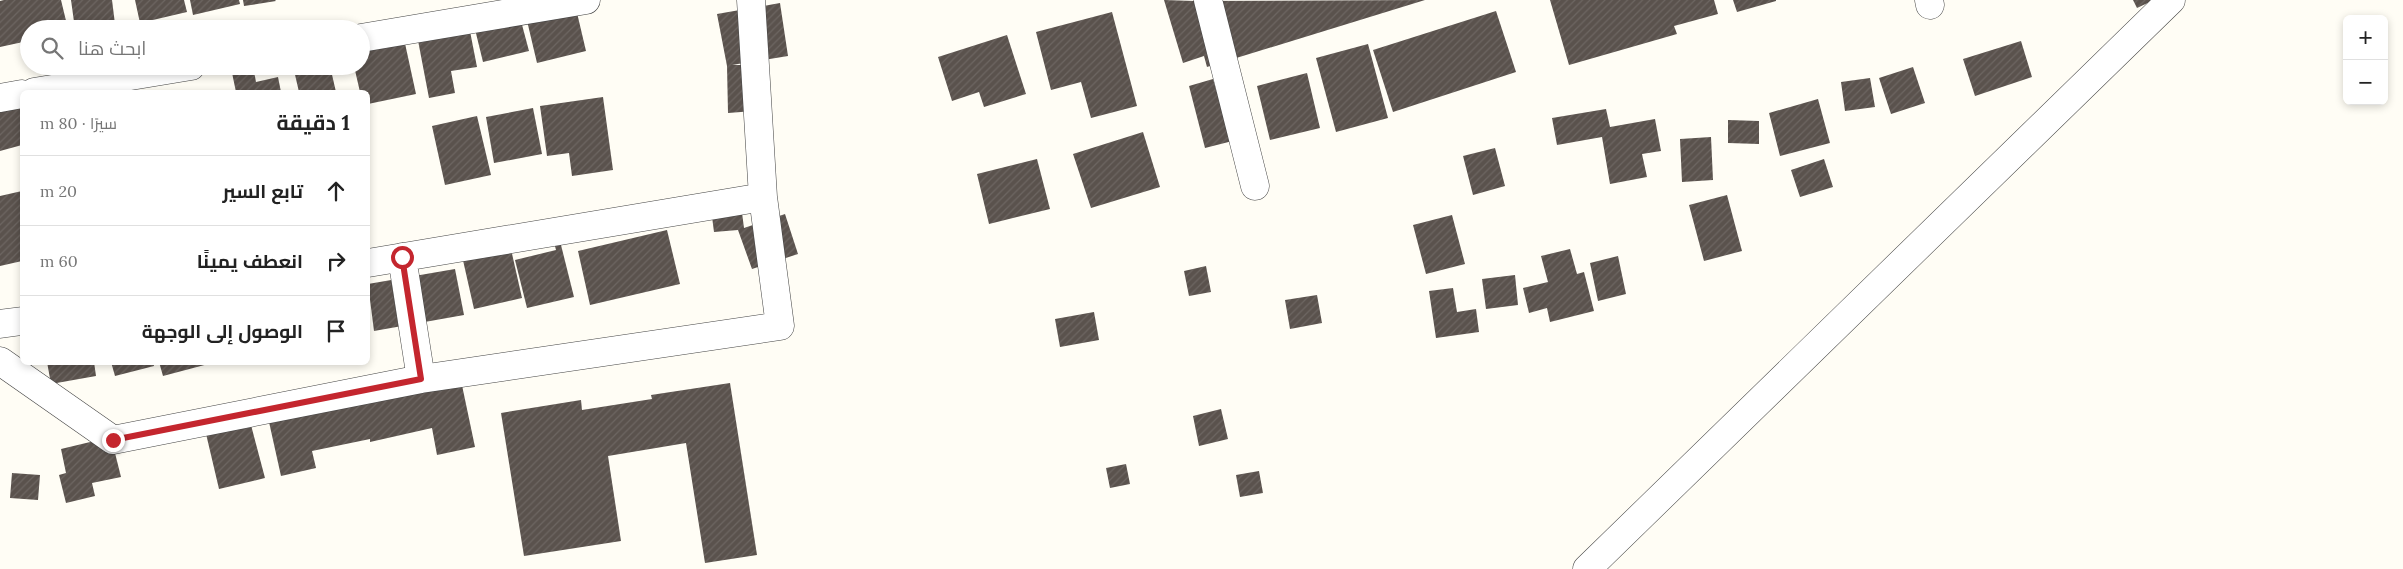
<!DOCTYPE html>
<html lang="ar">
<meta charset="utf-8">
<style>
:root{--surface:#fff;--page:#f2f2f2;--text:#222;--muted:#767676;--line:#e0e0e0}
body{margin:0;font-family:Lora,Cairo,serif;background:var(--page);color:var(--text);direction:rtl}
.controls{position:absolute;right:15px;top:15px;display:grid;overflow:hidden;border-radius:8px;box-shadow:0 2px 8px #0003}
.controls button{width:45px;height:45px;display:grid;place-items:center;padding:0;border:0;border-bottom:1px solid var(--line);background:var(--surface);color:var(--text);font:25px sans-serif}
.stop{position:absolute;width:15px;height:15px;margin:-11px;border:4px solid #c4262e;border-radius:50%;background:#fff}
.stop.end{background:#c4262e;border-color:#fff;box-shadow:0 1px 5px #0008}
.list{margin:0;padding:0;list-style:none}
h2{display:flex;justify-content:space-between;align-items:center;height:65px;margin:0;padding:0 20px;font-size:21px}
h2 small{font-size:16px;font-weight:400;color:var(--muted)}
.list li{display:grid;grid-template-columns:32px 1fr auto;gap:15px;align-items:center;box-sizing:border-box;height:70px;padding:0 20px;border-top:1px solid var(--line)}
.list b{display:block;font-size:19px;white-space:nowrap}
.list em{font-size:16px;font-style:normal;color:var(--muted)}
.icon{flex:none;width:28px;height:28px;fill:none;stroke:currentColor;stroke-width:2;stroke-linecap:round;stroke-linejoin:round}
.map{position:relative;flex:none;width:2403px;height:569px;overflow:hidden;direction:ltr}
.search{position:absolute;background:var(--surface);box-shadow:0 2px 8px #0003;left:20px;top:20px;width:350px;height:55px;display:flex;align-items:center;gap:12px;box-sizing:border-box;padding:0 18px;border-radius:28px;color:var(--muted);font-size:19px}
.panel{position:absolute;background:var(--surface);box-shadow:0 2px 8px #0003;left:20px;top:90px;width:350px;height:275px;border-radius:8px;direction:rtl}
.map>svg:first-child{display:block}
.building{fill:url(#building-hatch)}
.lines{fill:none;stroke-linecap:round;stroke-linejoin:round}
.minor-casing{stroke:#444;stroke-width:29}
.minor{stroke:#fff;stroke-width:28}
.route{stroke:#c4262e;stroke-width:6}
</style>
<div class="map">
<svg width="2403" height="569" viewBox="0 0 2403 569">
<defs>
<pattern id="building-hatch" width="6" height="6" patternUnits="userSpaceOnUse" patternTransform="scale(1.25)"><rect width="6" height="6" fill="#5a524d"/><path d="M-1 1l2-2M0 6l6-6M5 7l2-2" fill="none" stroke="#6d6662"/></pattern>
</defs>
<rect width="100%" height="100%" fill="#fffdf5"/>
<path class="building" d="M 4,0 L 61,0 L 68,29 L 29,29 L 29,46 L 24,47 L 23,42 L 0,47 L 0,1 Z
M 71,0 L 112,0 L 115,24 L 75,29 Z
M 135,0 L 184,0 L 187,12 L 140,23 Z
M 190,0 L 239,0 L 240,4 L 193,15 Z
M 243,0 L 275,0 L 276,1 L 244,6 Z
M 574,0 L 586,51 L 537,63 L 524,8 Z
M 1164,0 L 1194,1 L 1425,0 L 1207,67 L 1204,56 L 1183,63 Z
M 1550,0 L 1714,0 L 1718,14 L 1674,26 L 1677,34 L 1569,65 Z
M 1733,0 L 1776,0 L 1776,1 L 1737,12 Z
M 2133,0 L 2154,0 L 2137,8 Z
M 780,3 L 788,56 L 732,65 L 752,65 L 754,111 L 728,113 L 727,66 L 717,14 Z
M 517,6 L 529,51 L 483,62 L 472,17 Z
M 1496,11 L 1516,72 L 1393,112 L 1373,50 Z
M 1112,12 L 1137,106 L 1091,118 L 1081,82 L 1051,90 L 1036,32 Z
M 468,21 L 477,67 L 451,71 L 455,93 L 429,98 L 416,30 Z
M 401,25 L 416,94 L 368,104 L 368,92 L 360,92 L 354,66 L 361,66 L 361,34 Z
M 1007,35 L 1026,94 L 984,107 L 979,92 L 952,101 L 938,57 Z
M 2021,41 L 2032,77 L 1975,96 L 1963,59 Z
M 1368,44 L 1388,118 L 1336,132 L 1316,58 Z
M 239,66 L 253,66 L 256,82 L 278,77 L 281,92 L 236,92 L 231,68 Z
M 293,66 L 330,66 L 336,92 L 299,92 Z
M 1913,67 L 1925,103 L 1891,114 L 1879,78 Z
M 1307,73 L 1320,128 L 1270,140 L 1257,86 Z
M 1870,78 L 1875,107 L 1845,111 L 1841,82 Z
M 1213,79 L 1220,103 L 1246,96 L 1256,135 L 1205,148 L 1189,86 Z
M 22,93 L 22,145 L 0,151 L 0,99 Z
M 603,97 L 613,170 L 572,176 L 569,153 L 547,156 L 540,106 Z
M 1818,99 L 1830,143 L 1780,156 L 1769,113 Z
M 533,108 L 542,154 L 494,163 L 486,117 Z
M 1606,109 L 1610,127 L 1655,119 L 1661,151 L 1642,154 L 1647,177 L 1610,184 L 1602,137 L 1557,145 L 1552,118 Z
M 477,116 L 491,175 L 445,185 L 432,126 Z
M 1728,120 L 1759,121 L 1759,144 L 1728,143 Z
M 1143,132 L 1160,187 L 1091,208 L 1073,154 Z
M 1711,137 L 1713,180 L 1682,182 L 1680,139 Z
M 1495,148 L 1505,186 L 1473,195 L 1463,156 Z
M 1037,159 L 1050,209 L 989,224 L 977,174 Z
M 1824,159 L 1833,187 L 1800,197 L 1791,170 Z
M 22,191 L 22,261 L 0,266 L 0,196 Z
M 1727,195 L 1742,251 L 1704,261 L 1689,205 Z
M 741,205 L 744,228 L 785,214 L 798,254 L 752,269 L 738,230 L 714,232 L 711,209 Z
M 1452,215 L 1465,264 L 1426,274 L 1413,225 Z
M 667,230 L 680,284 L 590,305 L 578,251 Z
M 508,236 L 522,298 L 474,309 L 460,247 Z
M 559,237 L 574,297 L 527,308 L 515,260 L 556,250 L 553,239 Z
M 1570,249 L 1577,274 L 1584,272 L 1594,311 L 1550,322 L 1547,308 L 1529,313 L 1523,288 L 1548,282 L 1541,256 Z
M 1618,256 L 1626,294 L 1598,301 L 1590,263 Z
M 1206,266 L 1211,292 L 1189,296 L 1184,271 Z
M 455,269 L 464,315 L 374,331 L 368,284 Z
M 1515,275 L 1518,305 L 1486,309 L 1482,279 Z
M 1453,288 L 1457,312 L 1476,309 L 1479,332 L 1436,338 L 1429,291 Z
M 1317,295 L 1322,323 L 1290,329 L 1285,300 Z
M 1094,312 L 1099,340 L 1060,347 L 1055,319 Z
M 47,362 L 94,362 L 96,376 L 51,384 Z
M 111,362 L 153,362 L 154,366 L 115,376 Z
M 159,362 L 212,362 L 212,363 L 163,376 Z
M 459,371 L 475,447 L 437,455 L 432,428 L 370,442 L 370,439 L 312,451 L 316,468 L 281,476 L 267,413 Z
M 730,383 L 757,555 L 705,563 L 686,443 L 608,456 L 621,541 L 524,556 L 501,413 L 581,400 L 582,410 L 652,399 L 651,395 Z
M 1221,409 L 1228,439 L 1199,446 L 1193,416 Z
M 247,410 L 265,478 L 219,489 L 203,421 Z
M 111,437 L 121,477 L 92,483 L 95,496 L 66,503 L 59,475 L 66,473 L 61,449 Z
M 1126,464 L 1130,484 L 1110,488 L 1106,468 Z
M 1259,471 L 1263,493 L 1240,497 L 1236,475 Z
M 12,473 L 40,475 L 38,500 L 10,498 Z"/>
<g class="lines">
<defs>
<path id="minor" d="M 1208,0 L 1255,186
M 1929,0 L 1930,5
M 361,38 L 586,0
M 34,92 L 191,66
M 0,98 L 22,94
M 402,257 L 421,379
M 368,263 L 763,197
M 0,324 L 22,321
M 0,361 L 113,440 L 421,379 L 780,326 L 763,197 L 751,0
M 1587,569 L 2171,0"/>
</defs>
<use href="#minor" class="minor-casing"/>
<use href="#minor" class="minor"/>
</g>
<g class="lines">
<path class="route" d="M 113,440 L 421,379 L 402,257"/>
</g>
</svg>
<div class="controls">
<button>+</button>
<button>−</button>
</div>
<div class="stop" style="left:402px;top:257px"></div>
<div class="stop end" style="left:113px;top:440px"></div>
<div class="search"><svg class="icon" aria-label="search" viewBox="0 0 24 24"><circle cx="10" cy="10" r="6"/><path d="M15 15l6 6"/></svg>ابحث هنا</div>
<section class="panel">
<h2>1 دقيقة<small>سيرًا · 80 m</small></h2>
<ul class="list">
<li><svg class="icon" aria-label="ahead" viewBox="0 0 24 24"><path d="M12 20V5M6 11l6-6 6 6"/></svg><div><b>تابع السير</b></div><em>20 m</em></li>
<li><svg class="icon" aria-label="right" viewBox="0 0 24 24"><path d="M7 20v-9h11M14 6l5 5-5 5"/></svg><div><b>انعطف يمينًا</b></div><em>60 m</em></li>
<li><svg class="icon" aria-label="arrive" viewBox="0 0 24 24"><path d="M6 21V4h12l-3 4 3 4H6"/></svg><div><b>الوصول إلى الوجهة</b></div></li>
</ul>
</section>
</div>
